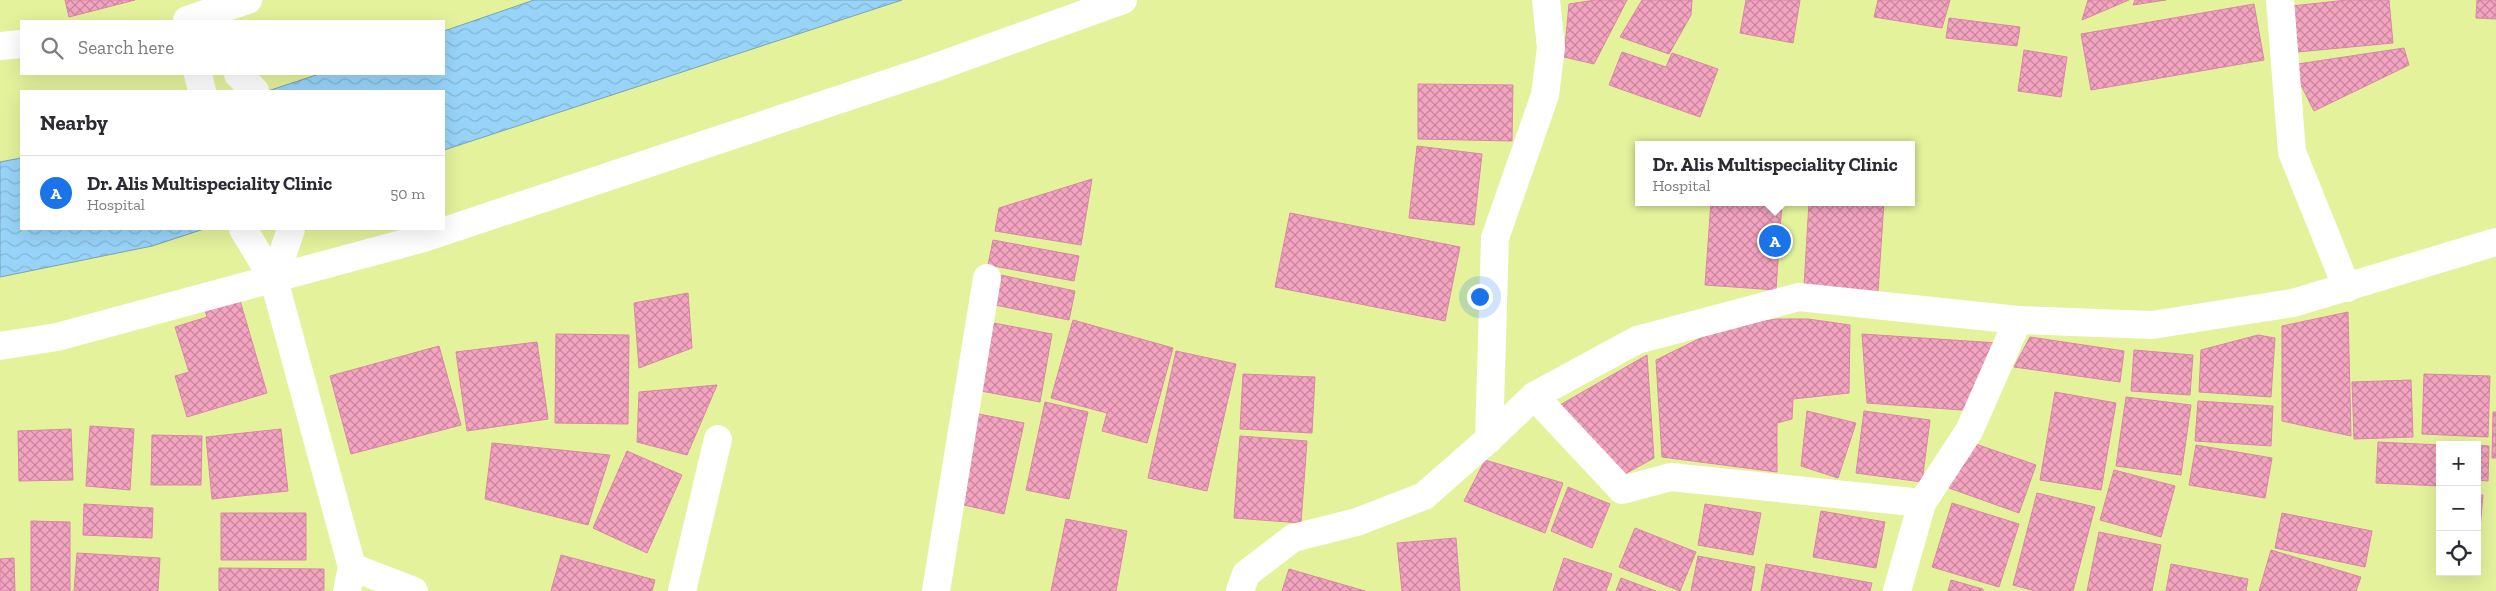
<!DOCTYPE html>
<meta charset="utf-8">
<style>
:root{--surface:#fff;--page:#f2f2f3;--text:#2b2b33;--muted:#7c7c81;--line:#e1e1e2;--accent:#1a73e8}
body{margin:0;font-family:"Zilla Slab",serif;background:var(--page);color:var(--text)}
.controls{position:absolute;right:15px;bottom:15px;display:grid;overflow:hidden;border-radius:0px;box-shadow:0 5px 20px #0002}
.controls button{width:45px;height:45px;display:grid;place-items:center;padding:0;border:0;border-bottom:1px solid var(--line);background:var(--surface);color:var(--text);font:25px sans-serif}
.you{position:absolute;left:1479px;top:296px;width:18px;height:18px;margin:-12px;border:4px solid #fff;border-radius:50%;background:#1a73e8;box-shadow:0 0 0 8px #1a73e833}
.badge{display:grid;place-items:center;width:32px;height:32px;border-radius:50%;background:var(--accent);color:#fff;font-size:16px;font-weight:700}
.pin{position:absolute;translate:-50% -50%;border:2px solid #fff;box-shadow:0 1px 5px #0006}
.popup{position:absolute;left:1635px;top:141px;width:280px;height:65px;box-sizing:border-box;display:grid;place-content:center;border-radius:0px;background:var(--surface);filter:drop-shadow(0 1px 4px #0005);font-size:16px;white-space:nowrap;color:var(--muted)}
.popup b{font-size:19px;color:var(--text)}
.popup::after{content:'';position:absolute;left:50%;top:100%;margin-left:-10px;border:10px solid transparent;border-top-color:var(--surface)}
.list{margin:0;padding:0;list-style:none}
h2{display:flex;justify-content:space-between;align-items:center;height:65px;margin:0;padding:0 20px;font-size:21px}
h2 small{font-size:16px;font-weight:400;color:var(--muted)}
.list li{display:grid;grid-template-columns:32px 1fr auto;gap:15px;align-items:center;box-sizing:border-box;height:75px;padding:0 20px;border-top:1px solid var(--line)}
.list b{display:block;font-size:19px;white-space:nowrap}
.list p{margin:0;font-size:16px;white-space:nowrap;color:var(--muted)}
.list em{font-size:16px;font-style:normal;color:var(--muted)}
.icon{flex:none;width:28px;height:28px;fill:none;stroke:currentColor;stroke-width:2;stroke-linecap:round;stroke-linejoin:round}
.map{position:relative;flex:none;width:2496px;height:591px;overflow:hidden}
.search{position:absolute;background:var(--surface);box-shadow:0 5px 20px #0002;left:20px;top:20px;width:425px;height:55px;display:flex;align-items:center;gap:12px;box-sizing:border-box;padding:0 18px;border-radius:0px;color:var(--muted);font-size:19px}
.panel{position:absolute;background:var(--surface);box-shadow:0 5px 20px #0002;left:20px;top:90px;width:425px;height:140px;border-radius:0px}
.map>svg:first-child{display:block}
.water{fill:url(#water-waves);stroke:#78a3b2}
.building{fill:url(#building-cross-hatch);stroke:#db86a6}
.lines{fill:none;stroke-linecap:round;stroke-linejoin:round}
.street{stroke:#fff;stroke-width:28}
.secondary{stroke:#fff;stroke-width:28}
</style>
<div class="map">
<svg width="2496" height="591" viewBox="0 0 2496 591">
<defs>
<pattern id="water-waves" width="16" height="10" patternUnits="userSpaceOnUse" patternTransform="scale(1.25)"><rect width="16" height="10" fill="#98d4f9"/><path d="M0 5q4-4 8 0t8 0" fill="none" stroke="#83b6d4"/></pattern>
<pattern id="building-cross-hatch" width="8" height="8" patternUnits="userSpaceOnUse" patternTransform="scale(1.25)"><rect width="8" height="8" fill="#f4a4c1"/><path d="M0 0l8 8M0 8l8-8" fill="none" stroke="#c6869b"/></pattern>
</defs>
<rect width="100%" height="100%" fill="#e4f29c"/>
<path class="water" d="M 534,0 L 902,0 L 444,150 L 444,91 L 268,91 L 319,74 L 444,74 L 444,31 Z
M 21,158 L 21,229 L 204,229 L 152,246 L 0,277 L 0,162 Z"/>
<path class="building" d="M 65,0 L 135,0 L 69,17 Z
M 1595,0 L 1627,0 L 1594,64 L 1564,57 L 1569,4 Z
M 1642,0 L 1692,0 L 1691,15 L 1669,54 L 1620,37 Z
M 1746,0 L 1800,0 L 1793,43 L 1740,33 Z
M 1878,0 L 1950,0 L 1942,28 L 1874,17 Z
M 2088,0 L 2129,0 L 2082,20 Z
M 2135,0 L 2166,0 L 2133,5 Z
M 2347,0 L 2389,0 L 2393,43 L 2287,53 L 2282,7 Z
M 2477,0 L 2496,0 L 2496,19 L 2476,18 Z
M 2254,4 L 2264,60 L 2091,90 L 2081,34 Z
M 1949,18 L 2020,27 L 2017,46 L 1946,38 Z
M 2404,48 L 2409,65 L 2314,111 L 2291,65 Z
M 2024,50 L 2067,57 L 2061,97 L 2018,91 Z
M 1622,52 L 1666,67 L 1672,53 L 1718,69 L 1700,117 L 1609,85 Z
M 1418,84 L 1513,85 L 1512,141 L 1418,139 Z
M 1417,146 L 1482,154 L 1474,225 L 1409,218 Z
M 1092,179 L 1081,245 L 995,231 L 999,208 Z
M 1711,202 L 1782,202 L 1776,290 L 1705,285 Z
M 1809,202 L 1884,202 L 1878,292 L 1804,287 Z
M 1290,213 L 1460,247 L 1445,321 L 1275,287 Z
M 993,240 L 1079,256 L 1074,281 L 988,265 Z
M 1001,275 L 1075,291 L 1069,320 L 995,305 Z
M 688,293 L 692,348 L 639,368 L 634,303 Z
M 239,297 L 267,393 L 187,417 L 175,376 L 189,372 L 175,327 L 207,317 L 204,307 Z
M 2348,312 L 2351,436 L 2282,421 L 2282,326 Z
M 1776,319 L 1808,319 L 1850,325 L 1849,393 L 1793,399 L 1792,419 L 1777,423 L 1777,472 L 1662,457 L 1656,360 L 1719,329 Z
M 1073,320 L 1173,348 L 1147,443 L 1102,431 L 1107,413 L 1051,398 Z
M 983,321 L 1052,334 L 1040,402 L 970,389 Z
M 556,334 L 629,335 L 628,424 L 555,423 Z
M 1862,334 L 1998,343 L 1975,411 L 1867,403 Z
M 2258,335 L 2275,338 L 2271,397 L 2199,392 L 2201,350 Z
M 2030,337 L 2124,351 L 2120,382 L 2014,367 Z
M 537,342 L 548,419 L 467,431 L 456,352 Z
M 439,346 L 461,425 L 351,454 L 330,376 Z
M 2134,350 L 2193,355 L 2190,395 L 2131,391 Z
M 1176,351 L 1236,364 L 1207,491 L 1148,478 Z
M 1647,355 L 1654,458 L 1623,475 L 1553,409 Z
M 1243,374 L 1315,377 L 1312,433 L 1240,429 Z
M 2424,374 L 2490,376 L 2488,437 L 2422,434 Z
M 2411,380 L 2413,437 L 2354,439 L 2352,382 Z
M 717,385 L 687,455 L 637,442 L 639,392 Z
M 2055,392 L 2116,403 L 2101,490 L 2040,480 Z
M 2126,397 L 2191,405 L 2181,475 L 2116,466 Z
M 2198,401 L 2273,406 L 2271,446 L 2195,441 Z
M 1045,402 L 1088,412 L 1069,499 L 1026,490 Z
M 1807,411 L 1856,423 L 1838,478 L 1801,466 Z
M 1864,411 L 1930,420 L 1922,482 L 1856,473 Z
M 2493,412 L 2496,412 L 2496,458 L 2492,458 Z
M 974,413 L 1024,423 L 1004,514 L 955,503 Z
M 90,426 L 134,429 L 130,490 L 86,486 Z
M 71,429 L 73,480 L 19,481 L 18,431 Z
M 281,429 L 288,491 L 212,499 L 206,437 Z
M 152,435 L 202,436 L 201,485 L 151,485 Z
M 1240,436 L 1307,441 L 1301,523 L 1234,518 Z
M 1967,441 L 2036,465 L 2019,513 L 1949,488 Z
M 2378,442 L 2440,445 L 2440,486 L 2376,483 Z
M 492,443 L 610,455 L 588,525 L 485,499 Z
M 2196,445 L 2272,458 L 2265,498 L 2189,485 Z
M 2477,445 L 2489,446 L 2488,481 L 2477,480 Z
M 627,451 L 682,475 L 647,553 L 593,528 Z
M 1485,460 L 1563,483 L 1545,533 L 1464,501 Z
M 2114,470 L 2175,486 L 2161,537 L 2100,520 Z
M 1568,487 L 1610,504 L 1592,548 L 1551,531 Z
M 2037,493 L 2095,507 L 2073,591 L 2035,591 L 2013,585 Z
M 2477,495 L 2483,495 L 2478,552 L 2477,552 Z
M 1952,503 L 2019,524 L 1999,587 L 1932,567 Z
M 84,504 L 153,508 L 152,538 L 83,535 Z
M 1705,504 L 1761,513 L 1753,555 L 1698,545 Z
M 1821,511 L 1885,522 L 1876,568 L 1813,557 Z
M 221,513 L 306,513 L 306,560 L 221,560 Z
M 2282,513 L 2372,531 L 2365,567 L 2275,548 Z
M 1066,519 L 1127,531 L 1116,591 L 1051,591 Z
M 31,521 L 70,522 L 70,591 L 31,591 Z
M 1635,528 L 1696,552 L 1680,591 L 1619,567 Z
M 2099,532 L 2161,545 L 2152,591 L 2087,591 Z
M 1456,538 L 1460,591 L 1402,591 L 1397,543 Z
M 2271,550 L 2361,577 L 2356,591 L 2259,591 Z
M 77,553 L 160,558 L 158,591 L 74,591 Z
M 561,555 L 655,580 L 652,591 L 551,591 Z
M 1698,556 L 1755,567 L 1751,591 L 1691,591 Z
M 14,558 L 15,591 L 0,591 L 0,559 Z
M 1564,558 L 1612,574 L 1606,591 L 1553,591 Z
M 1766,564 L 1872,583 L 1870,591 L 1761,591 Z
M 2171,564 L 2248,579 L 2246,591 L 2166,591 Z
M 219,568 L 324,569 L 324,591 L 219,591 Z
M 1289,569 L 1365,591 L 1282,591 Z
M 1621,578 L 1656,591 L 1616,591 Z
M 1951,580 L 1983,589 L 1983,591 L 1948,591 Z"/>
<g class="lines">
<path class="street" d="M 2280,0 L 2292,152 L 2347,288
M 0,46 L 21,44
M 0,346 L 57,337 L 424,238 L 931,69 L 1123,0
M 1534,396 L 1622,490 L 1671,477 L 1922,503
M 1489,439 L 1495,238 L 1545,95 L 1551,48 L 1546,0
M 347,591 L 352,567
M 682,591 L 718,439
M 936,591 L 987,278
M 1897,591 L 1922,503 L 1969,431 L 2018,320"/>
<path class="secondary" d="M 187,20 L 248,0
M 198,74 L 202,91
M 238,74 L 255,91
M 243,229 L 274,280 L 352,567 L 414,591
M 274,280 L 291,229
M 1240,591 L 1246,574 L 1293,538 L 1357,522 L 1424,496 L 1489,439 L 1534,396 L 1637,340 L 1799,297 L 2018,320 L 2152,325 L 2293,303 L 2496,242"/>
</g>
</svg>
<div class="controls">
<button>+</button>
<button>−</button>
<button><svg class="icon" aria-label="locate" viewBox="0 0 24 24"><circle cx="12" cy="12" r="6"/><path d="M12 2v4M12 18v4M2 12h4M18 12h4"/></svg></button>
</div>
<div class="you"></div>
<div class="pin badge" style="left:1775px;top:241px">A</div>
<div class="popup"><b>Dr. Alis Multispeciality Clinic</b>Hospital</div>
<div class="search"><svg class="icon" aria-label="search" viewBox="0 0 24 24"><circle cx="10" cy="10" r="6"/><path d="M15 15l6 6"/></svg>Search here</div>
<section class="panel">
<h2>Nearby<small></small></h2>
<ul class="list">
<li><span class="badge">A</span><div><b>Dr. Alis Multispeciality Clinic</b><p>Hospital</p></div><em>50 m</em></li>
</ul>
</section>
</div>
